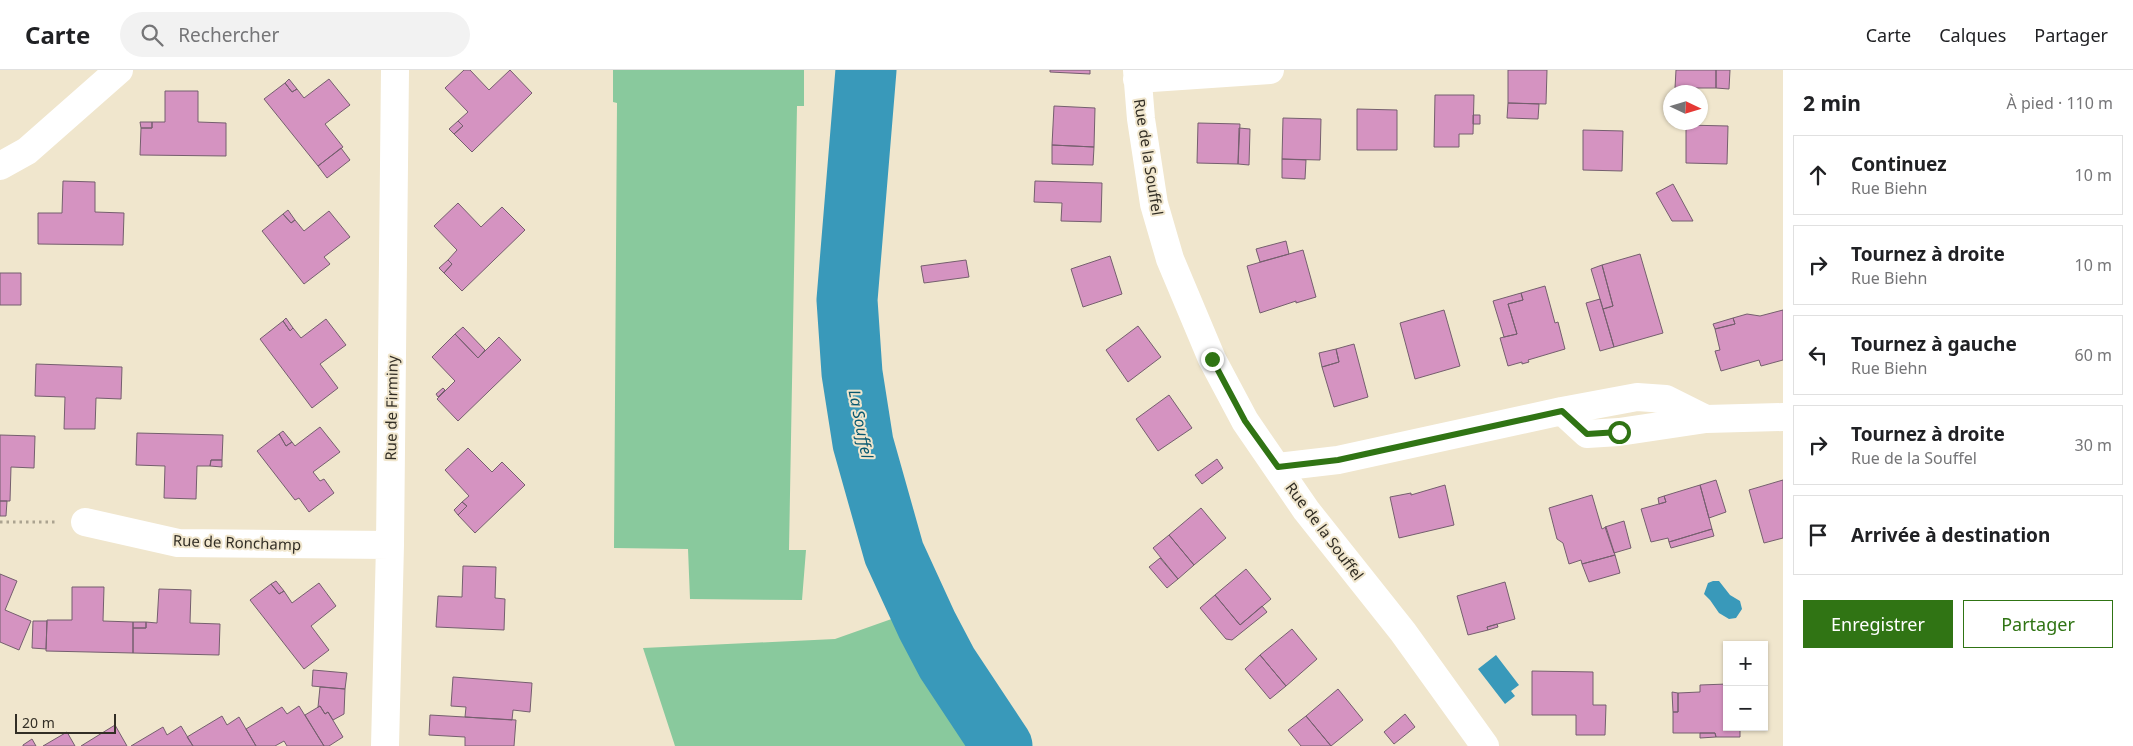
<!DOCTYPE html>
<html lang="fr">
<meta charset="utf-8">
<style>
:root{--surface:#fff;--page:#f2f2f2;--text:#202124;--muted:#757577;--line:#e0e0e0;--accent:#307414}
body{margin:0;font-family:"Noto Sans",sans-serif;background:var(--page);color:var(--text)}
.controls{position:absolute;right:15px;bottom:15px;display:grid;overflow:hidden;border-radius:0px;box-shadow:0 1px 4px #0004}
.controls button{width:45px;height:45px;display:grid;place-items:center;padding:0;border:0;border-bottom:1px solid var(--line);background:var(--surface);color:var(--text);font:25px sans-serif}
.compass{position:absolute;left:1663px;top:15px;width:45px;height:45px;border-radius:50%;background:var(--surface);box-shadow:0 1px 4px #0004;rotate:94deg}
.scale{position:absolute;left:15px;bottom:12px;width:101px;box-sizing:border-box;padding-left:5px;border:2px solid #322e25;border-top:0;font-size:14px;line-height:18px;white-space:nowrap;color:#322e25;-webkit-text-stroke:4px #f0e6cd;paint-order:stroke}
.stop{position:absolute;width:15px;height:15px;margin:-11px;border:4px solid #307414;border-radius:50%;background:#fff}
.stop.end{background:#307414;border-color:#fff;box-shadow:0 1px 5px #0008}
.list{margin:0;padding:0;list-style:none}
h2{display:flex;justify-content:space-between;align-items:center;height:65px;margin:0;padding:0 20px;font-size:21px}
h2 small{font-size:16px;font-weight:400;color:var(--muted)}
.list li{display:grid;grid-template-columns:32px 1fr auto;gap:15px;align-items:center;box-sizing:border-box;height:80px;margin:0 10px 10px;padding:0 10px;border:1px solid var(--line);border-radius:0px}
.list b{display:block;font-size:19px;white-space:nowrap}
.list p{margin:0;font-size:16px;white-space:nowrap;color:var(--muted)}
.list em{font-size:16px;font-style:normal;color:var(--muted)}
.actions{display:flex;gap:10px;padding:15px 20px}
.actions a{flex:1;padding:11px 0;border:1px solid var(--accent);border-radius:0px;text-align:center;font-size:18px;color:var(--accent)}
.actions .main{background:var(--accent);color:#fff}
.icon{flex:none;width:28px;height:28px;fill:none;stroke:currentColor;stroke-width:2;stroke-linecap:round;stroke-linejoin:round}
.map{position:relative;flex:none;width:1783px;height:676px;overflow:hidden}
header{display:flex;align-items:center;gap:30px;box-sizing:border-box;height:70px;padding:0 25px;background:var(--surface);border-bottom:1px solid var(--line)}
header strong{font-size:24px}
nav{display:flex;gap:28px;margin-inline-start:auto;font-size:18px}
.search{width:350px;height:45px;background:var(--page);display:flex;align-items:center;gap:12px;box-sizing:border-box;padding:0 18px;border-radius:28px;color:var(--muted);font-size:19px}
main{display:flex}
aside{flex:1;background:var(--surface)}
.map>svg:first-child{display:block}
.green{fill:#89c99d}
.water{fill:#3999ba}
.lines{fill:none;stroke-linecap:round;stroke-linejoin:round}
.river{stroke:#3999ba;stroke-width:61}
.building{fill:#d593c1;stroke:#755f6e}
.path{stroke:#aba390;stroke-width:3;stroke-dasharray:2.5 4;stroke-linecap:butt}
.minor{stroke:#fff;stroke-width:28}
.route{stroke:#307414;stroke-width:6}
.labels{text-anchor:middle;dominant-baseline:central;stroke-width:4;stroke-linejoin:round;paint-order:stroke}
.street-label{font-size:15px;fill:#322e25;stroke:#f0e6cd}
.water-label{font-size:16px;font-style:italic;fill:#085870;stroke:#f0e6cd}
</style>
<header>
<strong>Carte</strong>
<div class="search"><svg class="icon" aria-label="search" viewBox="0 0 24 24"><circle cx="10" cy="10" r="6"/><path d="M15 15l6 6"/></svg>Rechercher</div>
<nav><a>Carte</a><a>Calques</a><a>Partager</a></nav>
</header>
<main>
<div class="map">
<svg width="1783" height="676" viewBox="0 0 1783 676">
<rect width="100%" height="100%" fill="#f0e6cd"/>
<path class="green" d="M 613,0 L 804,0 L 804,36 L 797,36 L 789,480 L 806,480 L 802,530 L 690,529 L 688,479 L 614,478 L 617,33 L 613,32 Z
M 900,546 L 980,676 L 675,676 L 643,578 L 835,569 Z"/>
<path class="water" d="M 1713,511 L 1719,511 L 1730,525 L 1740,531 L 1742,539 L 1736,548 L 1729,549 L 1719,543 L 1710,530 L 1704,524 L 1708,513 Z
M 1496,585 L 1519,615 L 1511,621 L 1515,626 L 1505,634 L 1478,599 Z"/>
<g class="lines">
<path class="river" d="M 866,0 L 847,230 L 852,303 L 863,373 L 894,483 L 927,555 L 947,593 L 1002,676"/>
</g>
<path class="building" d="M 464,0 L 470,0 L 489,20 L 510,0 L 532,23 L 472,82 L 454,64 L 463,56 L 458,51 L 468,42 L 445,18 Z
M 1050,0 L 1090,0 L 1090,4 L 1050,2 Z
M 1508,0 L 1547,0 L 1546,34 L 1508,33 Z
M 1716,0 L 1716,18 L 1675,18 L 1676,0 Z
M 1716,0 L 1730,0 L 1729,19 L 1716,18 Z
M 289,9 L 297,19 L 292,22 L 285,13 Z
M 329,9 L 350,35 L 325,54 L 343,77 L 318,96 L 264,29 L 285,13 L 292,22 L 297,19 L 304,28 Z
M 165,21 L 198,21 L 198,52 L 226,53 L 226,86 L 140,85 L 141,58 L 152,58 L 152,52 L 165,52 Z
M 1435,25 L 1474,25 L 1473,64 L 1459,64 L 1459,77 L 1434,77 Z
M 1508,33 L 1539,34 L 1538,49 L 1507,48 Z
M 1054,36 L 1095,38 L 1094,77 L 1052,75 Z
M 1357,39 L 1397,40 L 1397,80 L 1357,80 Z
M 1473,45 L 1480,45 L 1480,54 L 1473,54 Z
M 1283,48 L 1321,49 L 1320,90 L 1282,89 Z
M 458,51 L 463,56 L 454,64 L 449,59 Z
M 140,52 L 152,52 L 152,58 L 141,58 Z
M 1198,53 L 1240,54 L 1238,94 L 1197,93 Z
M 1686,55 L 1728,56 L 1727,94 L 1686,93 Z
M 1239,58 L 1250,59 L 1249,95 L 1238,94 Z
M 1583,60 L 1623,61 L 1622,101 L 1583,100 Z
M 1052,75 L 1094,77 L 1093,95 L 1052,94 Z
M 341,78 L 350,90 L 327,108 L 318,96 Z
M 1282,89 L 1306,90 L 1305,109 L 1282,108 Z
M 63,111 L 95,112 L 95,142 L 124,143 L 123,175 L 38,174 L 38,143 L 62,143 Z
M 1035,111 L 1102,113 L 1101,152 L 1061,151 L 1062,133 L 1034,132 Z
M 1673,114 L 1693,151 L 1672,151 L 1656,123 Z
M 458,133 L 481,157 L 502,137 L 525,160 L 462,221 L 444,203 L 452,194 L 448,190 L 457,180 L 434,156 Z
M 288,140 L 295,150 L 291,153 L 283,144 Z
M 329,141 L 350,167 L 324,187 L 330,194 L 304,214 L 262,161 L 283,144 L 291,153 L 295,150 L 304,161 Z
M 1286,171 L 1289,184 L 1260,192 L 1256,179 Z
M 1303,180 L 1316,227 L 1296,233 L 1296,231 L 1260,243 L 1247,196 Z
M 1640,184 L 1663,263 L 1614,277 L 1603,239 L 1613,236 L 1602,195 Z
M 1110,186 L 1122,224 L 1083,237 L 1071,199 Z
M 448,190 L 452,194 L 444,203 L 439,198 Z
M 966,190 L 969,207 L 924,213 L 921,196 Z
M 1602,195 L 1613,236 L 1603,239 L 1591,199 Z
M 0,203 L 21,203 L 21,235 L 0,235 Z
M 1545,216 L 1555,253 L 1558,252 L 1565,279 L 1528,290 L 1529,292 L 1522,294 L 1522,292 L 1508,296 L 1500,268 L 1517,264 L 1508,234 L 1523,230 L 1521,223 Z
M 1521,223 L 1523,230 L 1508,234 L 1517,264 L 1504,267 L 1493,231 Z
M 1600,229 L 1614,277 L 1600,281 L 1586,233 Z
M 1444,240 L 1460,296 L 1415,309 L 1400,253 Z
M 1783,240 L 1783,290 L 1761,296 L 1759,290 L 1721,301 L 1715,281 L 1720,280 L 1715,259 L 1735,254 L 1733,248 L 1747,244 L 1760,246 Z
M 286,248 L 293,258 L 290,261 L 283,251 Z
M 1733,248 L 1735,254 L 1715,259 L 1713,254 Z
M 326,249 L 346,275 L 320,294 L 338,318 L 312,338 L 260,269 L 283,251 L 290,261 L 293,258 L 301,268 Z
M 1138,256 L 1161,287 L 1128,312 L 1106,280 Z
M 463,257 L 485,280 L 478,288 L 455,264 Z
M 455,264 L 478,288 L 499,267 L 521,290 L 458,351 L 437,329 L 455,311 L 432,287 Z
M 1354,274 L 1368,327 L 1334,337 L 1322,297 L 1339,292 L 1336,279 Z
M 1336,279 L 1339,292 L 1322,297 L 1319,283 Z
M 36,294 L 122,297 L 121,329 L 96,328 L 95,359 L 64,359 L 65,327 L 35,326 Z
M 443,318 L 445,320 L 438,327 L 436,324 Z
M 1169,325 L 1192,358 L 1158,381 L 1136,349 Z
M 320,357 L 340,382 L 313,402 L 320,411 L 324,409 L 334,423 L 309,442 L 299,428 L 295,430 L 257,381 L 279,364 L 286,376 L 292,372 L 295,376 Z
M 283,361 L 292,372 L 286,376 L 279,364 Z
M 137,363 L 223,365 L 222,390 L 211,390 L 210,396 L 197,396 L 196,429 L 164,428 L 165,396 L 136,395 Z
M 0,365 L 35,366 L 34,398 L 11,397 L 10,431 L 0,431 Z
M 468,378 L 492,402 L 502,392 L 525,415 L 475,463 L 458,445 L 467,436 L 462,432 L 469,426 L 445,400 Z
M 1217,389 L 1223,398 L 1202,414 L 1195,405 Z
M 211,390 L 222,390 L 222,397 L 210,396 Z
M 1716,410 L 1726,442 L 1709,448 L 1700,415 Z
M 1783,410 L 1783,468 L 1764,473 L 1749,420 Z
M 1445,415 L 1454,455 L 1399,468 L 1390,427 L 1411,423 L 1411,425 Z
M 1700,415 L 1712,459 L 1669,472 L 1668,468 L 1651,472 L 1641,439 L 1666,432 L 1664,426 Z
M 1592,425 L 1602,459 L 1606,457 L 1615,485 L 1582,494 L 1581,490 L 1569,494 L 1563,473 L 1557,469 L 1549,438 Z
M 1664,426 L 1666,432 L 1659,434 L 1658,428 Z
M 0,431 L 7,431 L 6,446 L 0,446 Z
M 462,432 L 467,436 L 458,445 L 454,440 Z
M 1201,438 L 1226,468 L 1194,495 L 1169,465 Z
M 1624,451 L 1631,478 L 1614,483 L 1605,457 Z
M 1712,459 L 1714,466 L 1671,478 L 1669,472 Z
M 1169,465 L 1194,495 L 1178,509 L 1153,478 Z
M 1615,485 L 1620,503 L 1589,512 L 1582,494 Z
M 1160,488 L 1178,509 L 1167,518 L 1149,497 Z
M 463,496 L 496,497 L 495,528 L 505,529 L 504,560 L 436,557 L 438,526 L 462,527 Z
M 1246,499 L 1271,529 L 1240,555 L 1215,525 Z
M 0,504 L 17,511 L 5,540 L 31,551 L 19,580 L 0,572 Z
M 276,511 L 284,521 L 279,524 L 271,514 Z
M 1505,512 L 1515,549 L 1487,557 L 1488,560 L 1468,565 L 1457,526 Z
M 319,513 L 336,536 L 311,556 L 329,580 L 304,599 L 250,530 L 271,514 L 279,524 L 284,521 L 292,533 Z
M 72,517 L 104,517 L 103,551 L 133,552 L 133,583 L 46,581 L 47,550 L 72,550 Z
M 159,519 L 191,520 L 190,553 L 220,554 L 219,585 L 133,583 L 133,558 L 146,558 L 146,552 L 157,553 Z
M 1215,525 L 1240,555 L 1262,536 L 1267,542 L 1232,570 L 1226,569 L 1200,538 Z
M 33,551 L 47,551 L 46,579 L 32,578 Z
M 133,552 L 146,552 L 146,558 L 133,558 Z
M 1497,554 L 1498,557 L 1488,560 L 1487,557 Z
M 1292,559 L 1317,589 L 1286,616 L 1260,585 Z
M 1260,585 L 1286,616 L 1270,629 L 1245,599 Z
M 313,600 L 347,603 L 345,619 L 312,616 Z
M 1532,601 L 1593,602 L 1593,635 L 1606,635 L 1605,665 L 1576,665 L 1576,645 L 1532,645 Z
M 453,607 L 532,613 L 530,642 L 513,640 L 512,650 L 465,647 L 466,637 L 451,636 Z
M 1727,614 L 1727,657 L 1740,657 L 1740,667 L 1716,667 L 1715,663 L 1673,663 L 1673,642 L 1678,642 L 1678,623 L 1700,622 L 1700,615 Z
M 320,617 L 345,619 L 344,644 L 333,650 L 328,642 L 325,644 L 320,636 L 318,637 Z
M 1338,619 L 1363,650 L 1331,676 L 1306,646 Z
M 1672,622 L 1678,623 L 1678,642 L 1673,642 Z
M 299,636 L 324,676 L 287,676 L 284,671 L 275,676 L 256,676 L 246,659 L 282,637 L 287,644 Z
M 320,636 L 325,644 L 328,642 L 343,667 L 329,676 L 324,676 L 305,645 Z
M 1405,644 L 1415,657 L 1394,674 L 1384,662 Z
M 430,645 L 516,650 L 514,676 L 465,676 L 465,667 L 429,665 Z
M 222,646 L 227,655 L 239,647 L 256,676 L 193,676 L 187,667 Z
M 1306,646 L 1331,676 L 1301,676 L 1288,660 Z
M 115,655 L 127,676 L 81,676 Z
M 181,656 L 193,676 L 131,676 L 163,657 L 167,665 Z
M 67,662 L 75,676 L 43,676 Z
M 1700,663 L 1715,663 L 1716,667 L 1700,668 Z
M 32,669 L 36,676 L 23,676 L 23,675 Z"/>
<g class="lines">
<path class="path" d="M 0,452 L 55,452"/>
<path class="minor" d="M 1137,0 L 1141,49 L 1154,134 L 1170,189 L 1212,289 L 1245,351 L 1306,440 L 1403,562 L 1485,676
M 1137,9 L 1270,0
M 0,96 L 27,81 L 119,0
M 1562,341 L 1587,364 L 1619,362 L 1706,349 L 1783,347
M 1278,397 L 1338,390 L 1562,341 L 1637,327 L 1666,329 L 1706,349
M 85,452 L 178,473 L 390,475
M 385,676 L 390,475 L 395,0"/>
</g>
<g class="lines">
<path class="route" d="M 1212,289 L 1245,351 L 1278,397 L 1338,390 L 1562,341 L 1587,364 L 1619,362"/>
</g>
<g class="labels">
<g class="street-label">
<text transform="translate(1149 87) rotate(81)">Rue de la Souffel</text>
<text transform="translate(391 338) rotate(-89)">Rue de Firminy</text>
<text transform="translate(1325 461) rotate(53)">Rue de la Souffel</text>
<text transform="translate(237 472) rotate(2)">Rue de Ronchamp</text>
</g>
<g class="water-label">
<text transform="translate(861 354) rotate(79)">La Souffel</text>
</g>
</g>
</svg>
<div class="controls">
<button>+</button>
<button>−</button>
</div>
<svg class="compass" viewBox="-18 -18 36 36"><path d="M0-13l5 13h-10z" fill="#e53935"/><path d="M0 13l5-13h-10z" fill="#757577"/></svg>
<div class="scale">20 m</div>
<div class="stop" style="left:1619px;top:362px"></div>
<div class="stop end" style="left:1212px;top:289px"></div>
</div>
<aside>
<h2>2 min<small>À pied · 110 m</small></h2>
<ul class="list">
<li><svg class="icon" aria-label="ahead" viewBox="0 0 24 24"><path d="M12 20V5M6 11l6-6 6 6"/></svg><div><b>Continuez</b><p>Rue Biehn</p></div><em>10 m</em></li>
<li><svg class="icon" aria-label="right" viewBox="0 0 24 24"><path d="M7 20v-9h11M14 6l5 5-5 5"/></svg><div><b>Tournez à droite</b><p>Rue Biehn</p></div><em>10 m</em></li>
<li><svg class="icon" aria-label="left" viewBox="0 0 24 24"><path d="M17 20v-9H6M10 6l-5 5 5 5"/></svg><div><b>Tournez à gauche</b><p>Rue Biehn</p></div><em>60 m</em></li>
<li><svg class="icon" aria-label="right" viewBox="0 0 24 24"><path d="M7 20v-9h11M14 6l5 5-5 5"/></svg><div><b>Tournez à droite</b><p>Rue de la Souffel</p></div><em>30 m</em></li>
<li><svg class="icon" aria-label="arrive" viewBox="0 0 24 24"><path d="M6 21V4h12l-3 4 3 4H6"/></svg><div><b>Arrivée à destination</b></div></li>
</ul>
<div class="actions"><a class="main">Enregistrer</a><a>Partager</a></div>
</aside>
</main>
